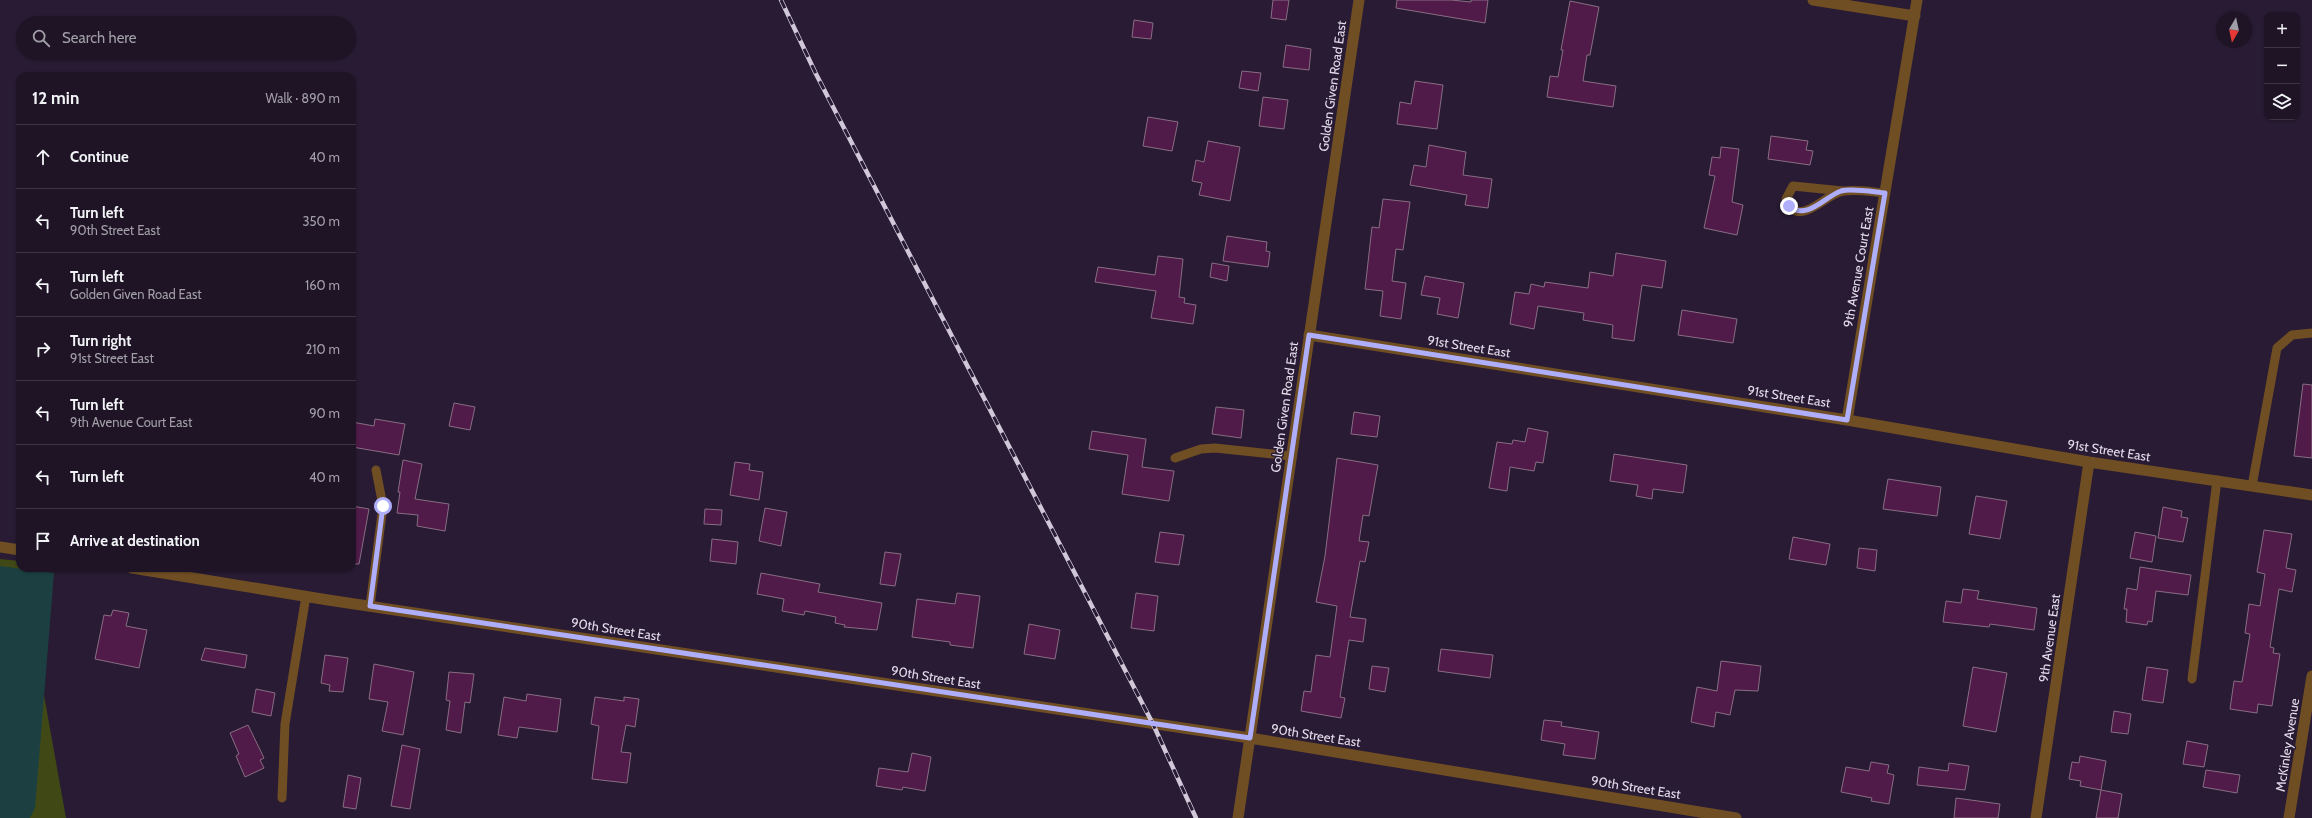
<!DOCTYPE html>
<meta charset="utf-8">
<style>
:root{--surface:#1e1426;--page:#2b2132;--text:#f1f3f6;--muted:#a19ea7;--line:#3c3343}
body{margin:0;font-family:Cabin,sans-serif;background:var(--page);color:var(--text)}
.controls{position:absolute;right:12px;top:12px;display:grid;overflow:hidden;border-radius:8px;box-shadow:0 1px 3px #0004}
.controls button{width:36px;height:36px;display:grid;place-items:center;padding:0;border:0;border-bottom:1px solid var(--line);background:var(--surface);color:var(--text);font:20px sans-serif}
.compass{position:absolute;left:2216px;top:12px;width:36px;height:36px;border-radius:50%;background:var(--surface);box-shadow:0 1px 3px #0004;rotate:189deg}
.stop{position:absolute;width:12px;height:12px;margin:-9px;border:3px solid #afaefa;border-radius:50%;background:#fff}
.stop.end{background:#afaefa;border-color:#fff;box-shadow:0 1px 4px #0008}
.list{margin:0;padding:0;list-style:none}
h2{display:flex;justify-content:space-between;align-items:center;height:52px;margin:0;padding:0 16px;font-size:17px}
h2 small{font-size:13px;font-weight:400;color:var(--muted)}
.list li{display:grid;grid-template-columns:26px 1fr auto;gap:12px;align-items:center;box-sizing:border-box;height:64px;padding:0 16px;border-top:1px solid var(--line)}
.list b{display:block;font-size:15px;white-space:nowrap}
.list p{margin:0;font-size:13px;white-space:nowrap;color:var(--muted)}
.list em{font-size:13px;font-style:normal;color:var(--muted)}
.icon{flex:none;width:22px;height:22px;fill:none;stroke:currentColor;stroke-width:2;stroke-linecap:round;stroke-linejoin:round}
.map{position:relative;flex:none;width:2312px;height:818px;overflow:hidden}
.search{position:absolute;background:var(--surface);box-shadow:0 1px 3px #0004;left:16px;top:16px;width:340px;height:44px;display:flex;align-items:center;gap:10px;box-sizing:border-box;padding:0 14px;border-radius:22px;color:var(--muted);font-size:15px}
.panel{position:absolute;background:var(--surface);box-shadow:0 1px 3px #0004;left:16px;top:72px;width:340px;height:500px;border-radius:12px}
.map>svg:first-child{display:block}
.green{fill:#404915}
.water{fill:#1c4042}
.building{fill:#501b49;stroke:#886d83}
.lines{fill:none;stroke-linecap:round;stroke-linejoin:round}
.service{stroke:#6f4e24;stroke-width:9}
.minor{stroke:#6f4e24;stroke-width:11}
.tertiary{stroke:#6f4e24;stroke-width:11}
.rail-casing{stroke:#d0c7d9;stroke-width:4.5}
.rail{stroke:#281b33;stroke-width:3;stroke-dasharray:9;stroke-linecap:butt}
.route{stroke:#afaefa;stroke-width:5}
.labels{text-anchor:middle;dominant-baseline:central;stroke-width:3;stroke-linejoin:round;paint-order:stroke}
.street-label{font-size:13px;fill:#e4dced;stroke:#281b33}
</style>
<div class="map">
<svg width="2312" height="818" viewBox="0 0 2312 818">
<rect width="100%" height="100%" fill="#281b33"/>
<path class="green" d="M 0,559 L 20,561 L 66,818 L 0,818 Z"/>
<path class="water" d="M 0,566 L 54,573 L 35,808 L 30,818 L 0,818 Z"/>
<path class="building" d="M 1273,0 L 1289,0 L 1286,20 L 1271,18 Z
M 1397,0 L 1451,0 L 1471,2 L 1471,0 L 1488,0 L 1485,23 L 1396,8 Z
M 1570,1 L 1599,7 L 1590,55 L 1587,55 L 1583,81 L 1616,86 L 1613,107 L 1547,97 L 1550,76 L 1558,77 L 1563,50 L 1561,50 Z
M 1134,20 L 1153,23 L 1151,39 L 1132,37 Z
M 1286,45 L 1311,49 L 1309,70 L 1283,67 Z
M 1242,71 L 1261,73 L 1258,91 L 1239,88 Z
M 1415,81 L 1443,85 L 1437,129 L 1397,124 L 1400,102 L 1411,104 Z
M 1263,97 L 1288,100 L 1284,129 L 1259,126 Z
M 1148,117 L 1178,122 L 1172,151 L 1143,146 Z
M 1771,136 L 1808,141 L 1806,150 L 1813,151 L 1810,165 L 1768,159 Z
M 1208,141 L 1240,147 L 1230,201 L 1199,195 L 1202,183 L 1192,181 L 1196,160 L 1204,162 Z
M 1429,145 L 1466,152 L 1463,175 L 1492,179 L 1488,208 L 1465,205 L 1467,195 L 1410,185 L 1414,165 L 1426,167 Z
M 1721,147 L 1739,149 L 1732,202 L 1743,205 L 1737,235 L 1704,228 L 1715,176 L 1709,175 L 1712,157 L 1720,158 Z
M 1383,199 L 1410,202 L 1403,250 L 1396,249 L 1392,281 L 1406,283 L 1401,319 L 1380,316 L 1383,291 L 1365,289 L 1372,227 L 1379,228 Z
M 1227,236 L 1267,242 L 1266,251 L 1270,252 L 1268,267 L 1223,261 Z
M 1616,253 L 1666,261 L 1662,288 L 1642,285 L 1634,341 L 1612,338 L 1613,325 L 1583,320 L 1584,313 L 1538,306 L 1534,329 L 1510,324 L 1515,292 L 1529,294 L 1531,284 L 1544,287 L 1545,282 L 1588,288 L 1590,272 L 1613,276 Z
M 1158,256 L 1183,259 L 1179,297 L 1185,298 L 1184,303 L 1196,305 L 1193,324 L 1151,318 L 1156,291 L 1095,282 L 1098,267 L 1155,275 Z
M 1212,263 L 1229,266 L 1227,281 L 1210,277 Z
M 1425,276 L 1464,283 L 1458,318 L 1437,314 L 1440,298 L 1421,295 Z
M 1682,310 L 1737,319 L 1733,343 L 1678,335 Z
M 2303,384 L 2312,385 L 2312,458 L 2294,456 Z
M 454,403 L 475,407 L 470,430 L 449,426 Z
M 1216,407 L 1244,410 L 1241,438 L 1212,434 Z
M 1354,412 L 1380,416 L 1377,437 L 1351,434 Z
M 375,419 L 405,424 L 399,455 L 352,447 L 352,422 L 374,426 Z
M 1528,428 L 1548,432 L 1543,463 L 1536,462 L 1534,471 L 1510,467 L 1507,491 L 1489,488 L 1497,442 L 1512,444 L 1513,440 L 1525,442 Z
M 1092,431 L 1146,439 L 1142,467 L 1174,471 L 1169,501 L 1122,494 L 1128,455 L 1089,449 Z
M 1614,454 L 1687,465 L 1683,493 L 1653,489 L 1652,499 L 1636,496 L 1638,485 L 1610,481 Z
M 1337,458 L 1378,465 L 1369,516 L 1363,515 L 1359,541 L 1369,542 L 1365,562 L 1360,561 L 1350,617 L 1366,619 L 1363,642 L 1349,640 L 1340,697 L 1345,698 L 1341,718 L 1301,711 L 1304,691 L 1311,692 L 1316,655 L 1330,657 L 1337,606 L 1316,602 L 1325,556 Z
M 403,460 L 422,464 L 415,499 L 449,504 L 445,531 L 417,526 L 418,515 L 397,513 L 400,492 L 398,492 Z
M 735,462 L 750,464 L 749,470 L 763,472 L 759,500 L 730,495 Z
M 1888,479 L 1941,487 L 1937,516 L 1883,509 Z
M 1976,496 L 2007,501 L 2000,539 L 1969,534 Z
M 352,506 L 369,509 L 359,564 L 352,564 Z
M 2163,507 L 2182,511 L 2181,517 L 2188,518 L 2183,542 L 2158,538 Z
M 765,508 L 787,512 L 781,546 L 759,541 Z
M 705,509 L 722,510 L 721,525 L 704,524 Z
M 2264,530 L 2292,534 L 2286,568 L 2296,570 L 2292,592 L 2279,589 L 2270,647 L 2274,648 L 2273,653 L 2280,654 L 2272,706 L 2258,704 L 2257,713 L 2230,709 L 2234,681 L 2242,682 L 2250,634 L 2245,633 L 2249,604 L 2260,606 L 2265,574 L 2257,572 Z
M 1160,532 L 1184,535 L 1179,565 L 1155,562 Z
M 2135,532 L 2156,536 L 2152,562 L 2130,558 Z
M 1793,537 L 1830,544 L 1826,565 L 1789,559 Z
M 712,539 L 738,542 L 736,564 L 710,561 Z
M 1859,548 L 1877,550 L 1875,571 L 1857,568 Z
M 885,552 L 901,554 L 895,586 L 880,584 Z
M 2140,567 L 2191,575 L 2188,595 L 2156,591 L 2152,622 L 2148,621 L 2147,625 L 2126,622 L 2127,609 L 2124,609 L 2127,588 L 2137,590 Z
M 761,573 L 820,584 L 818,592 L 882,603 L 877,630 L 844,627 L 845,625 L 835,623 L 836,617 L 805,611 L 804,615 L 782,611 L 784,599 L 757,594 Z
M 1963,589 L 1979,591 L 1977,599 L 2037,608 L 2034,630 L 1990,624 L 1989,627 L 1943,622 L 1946,601 L 1961,603 Z
M 957,593 L 980,596 L 973,648 L 950,645 L 950,642 L 912,637 L 917,599 L 955,604 Z
M 1136,593 L 1158,596 L 1154,631 L 1131,628 Z
M 113,610 L 129,613 L 126,626 L 147,630 L 139,668 L 95,659 L 104,615 L 111,616 Z
M 1029,624 L 1060,630 L 1055,659 L 1024,654 Z
M 205,648 L 247,655 L 245,668 L 201,660 Z
M 1441,649 L 1493,655 L 1490,678 L 1438,671 Z
M 325,655 L 348,658 L 343,692 L 329,691 L 330,685 L 321,683 Z
M 1721,661 L 1761,666 L 1758,691 L 1735,690 L 1730,715 L 1716,712 L 1714,727 L 1691,722 L 1697,687 L 1717,691 Z
M 374,664 L 414,672 L 403,735 L 382,731 L 388,702 L 369,699 Z
M 1372,666 L 1389,668 L 1385,692 L 1369,689 Z
M 1973,667 L 2007,673 L 1996,732 L 1963,726 Z
M 2147,667 L 2168,670 L 2163,703 L 2142,700 Z
M 449,672 L 474,674 L 470,703 L 465,702 L 461,733 L 446,730 L 450,701 L 446,700 Z
M 256,689 L 275,693 L 271,716 L 252,712 Z
M 527,694 L 561,699 L 557,732 L 519,727 L 517,738 L 498,735 L 504,697 L 526,701 Z
M 595,697 L 624,701 L 624,697 L 639,699 L 635,727 L 626,725 L 621,752 L 631,753 L 627,783 L 592,779 L 599,726 L 591,724 Z
M 2114,711 L 2131,714 L 2128,734 L 2111,732 Z
M 1544,720 L 1562,722 L 1561,726 L 1599,732 L 1595,759 L 1563,755 L 1565,744 L 1541,740 Z
M 248,725 L 264,758 L 260,760 L 264,768 L 245,777 L 236,756 L 239,754 L 230,733 Z
M 2187,741 L 2208,745 L 2204,767 L 2183,764 Z
M 402,745 L 420,749 L 410,809 L 391,806 Z
M 912,753 L 931,757 L 925,791 L 903,787 L 902,790 L 876,786 L 879,768 L 908,772 Z
M 2080,756 L 2106,761 L 2101,790 L 2080,786 L 2081,781 L 2069,779 L 2072,762 L 2079,763 Z
M 1871,762 L 1889,765 L 1887,773 L 1894,775 L 1889,804 L 1871,801 L 1872,798 L 1841,792 L 1846,767 L 1869,771 Z
M 1949,763 L 1969,766 L 1965,790 L 1917,785 L 1919,767 L 1948,771 Z
M 2206,770 L 2240,775 L 2237,793 L 2203,787 Z
M 348,775 L 361,778 L 356,809 L 343,807 Z
M 2101,790 L 2122,794 L 2118,818 L 2096,818 Z
M 1956,798 L 2000,804 L 1998,818 L 1954,818 Z"/>
<g class="lines">
<path class="service" d="M 1843,191 L 1793,186 L 1786,199 C 1799,231 1826,192 1844,191 C 1857,189 1872,192 1885,193
M 1175,458 L 1201,449 L 1215,448 L 1291,456
M 2252,486 L 2277,348 L 2292,335 L 2312,333
M 370,606 L 383,506 L 376,470
M 2192,679 L 2217,480
M 282,798 L 285,724 L 306,596"/>
<path class="minor" d="M 1813,0 L 1915,16
M 1309,335 L 1847,420 L 2089,462 L 2312,495
M 1847,420 L 1917,0
M 0,547 L 20,550
M 132,568 L 328,600 L 1250,738 L 1736,818
M 2036,818 L 2089,462"/>
<path class="tertiary" d="M 1238,818 L 1359,0
M 2289,818 L 2312,676"/>
<defs>
<path id="rail" d="M 781,0 L 816,74 L 1153,724 L 1196,818"/>
</defs>
<use href="#rail" class="rail-casing"/>
<use href="#rail" class="rail"/>
</g>
<g class="lines">
<path class="route" d="M 383,506 L 370,606 L 1250,738 L 1309,335 L 1847,420 L 1885,193 C 1874,192 1851,188 1841,191 C 1824,197 1807,221 1789,206"/>
</g>
<g class="labels">
<g class="street-label">
<text transform="translate(1332 86) rotate(-82)">Golden Given Road East</text>
<text transform="translate(1858 267) rotate(-80)">9th Avenue Court East</text>
<text transform="translate(1469 346) rotate(9)">91st Street East</text>
<text transform="translate(1789 396) rotate(9)">91st Street East</text>
<text transform="translate(1284 407) rotate(-82)">Golden Given Road East</text>
<text transform="translate(2109 450) rotate(9)">91st Street East</text>
<text transform="translate(616 629) rotate(9)">90th Street East</text>
<text transform="translate(2049 638) rotate(-82)">9th Avenue East</text>
<text transform="translate(936 677) rotate(9)">90th Street East</text>
<text transform="translate(1316 735) rotate(9)">90th Street East</text>
<text transform="translate(2287 745) rotate(-81)">McKinley Avenue</text>
<text transform="translate(1636 787) rotate(9)">90th Street East</text>
</g>
</g>
</svg>
<div class="controls">
<button>+</button>
<button>−</button>
<button><svg class="icon" aria-label="layers" viewBox="0 0 24 24"><path d="M12 4l9 5-9 5-9-5zM3 14l9 5 9-5"/></svg></button>
</div>
<svg class="compass" viewBox="-18 -18 36 36"><path d="M0-13l5 13h-10z" fill="#e53935"/><path d="M0 13l5-13h-10z" fill="#a19ea7"/></svg>
<div class="stop" style="left:383px;top:506px"></div>
<div class="stop end" style="left:1789px;top:206px"></div>
<div class="search"><svg class="icon" aria-label="search" viewBox="0 0 24 24"><circle cx="10" cy="10" r="6"/><path d="M15 15l6 6"/></svg>Search here</div>
<section class="panel">
<h2>12 min<small>Walk · 890 m</small></h2>
<ul class="list">
<li><svg class="icon" aria-label="ahead" viewBox="0 0 24 24"><path d="M12 20V5M6 11l6-6 6 6"/></svg><div><b>Continue</b></div><em>40 m</em></li>
<li><svg class="icon" aria-label="left" viewBox="0 0 24 24"><path d="M17 20v-9H6M10 6l-5 5 5 5"/></svg><div><b>Turn left</b><p>90th Street East</p></div><em>350 m</em></li>
<li><svg class="icon" aria-label="left" viewBox="0 0 24 24"><path d="M17 20v-9H6M10 6l-5 5 5 5"/></svg><div><b>Turn left</b><p>Golden Given Road East</p></div><em>160 m</em></li>
<li><svg class="icon" aria-label="right" viewBox="0 0 24 24"><path d="M7 20v-9h11M14 6l5 5-5 5"/></svg><div><b>Turn right</b><p>91st Street East</p></div><em>210 m</em></li>
<li><svg class="icon" aria-label="left" viewBox="0 0 24 24"><path d="M17 20v-9H6M10 6l-5 5 5 5"/></svg><div><b>Turn left</b><p>9th Avenue Court East</p></div><em>90 m</em></li>
<li><svg class="icon" aria-label="left" viewBox="0 0 24 24"><path d="M17 20v-9H6M10 6l-5 5 5 5"/></svg><div><b>Turn left</b></div><em>40 m</em></li>
<li><svg class="icon" aria-label="arrive" viewBox="0 0 24 24"><path d="M6 21V4h12l-3 4 3 4H6"/></svg><div><b>Arrive at destination</b></div></li>
</ul>
</section>
</div>
